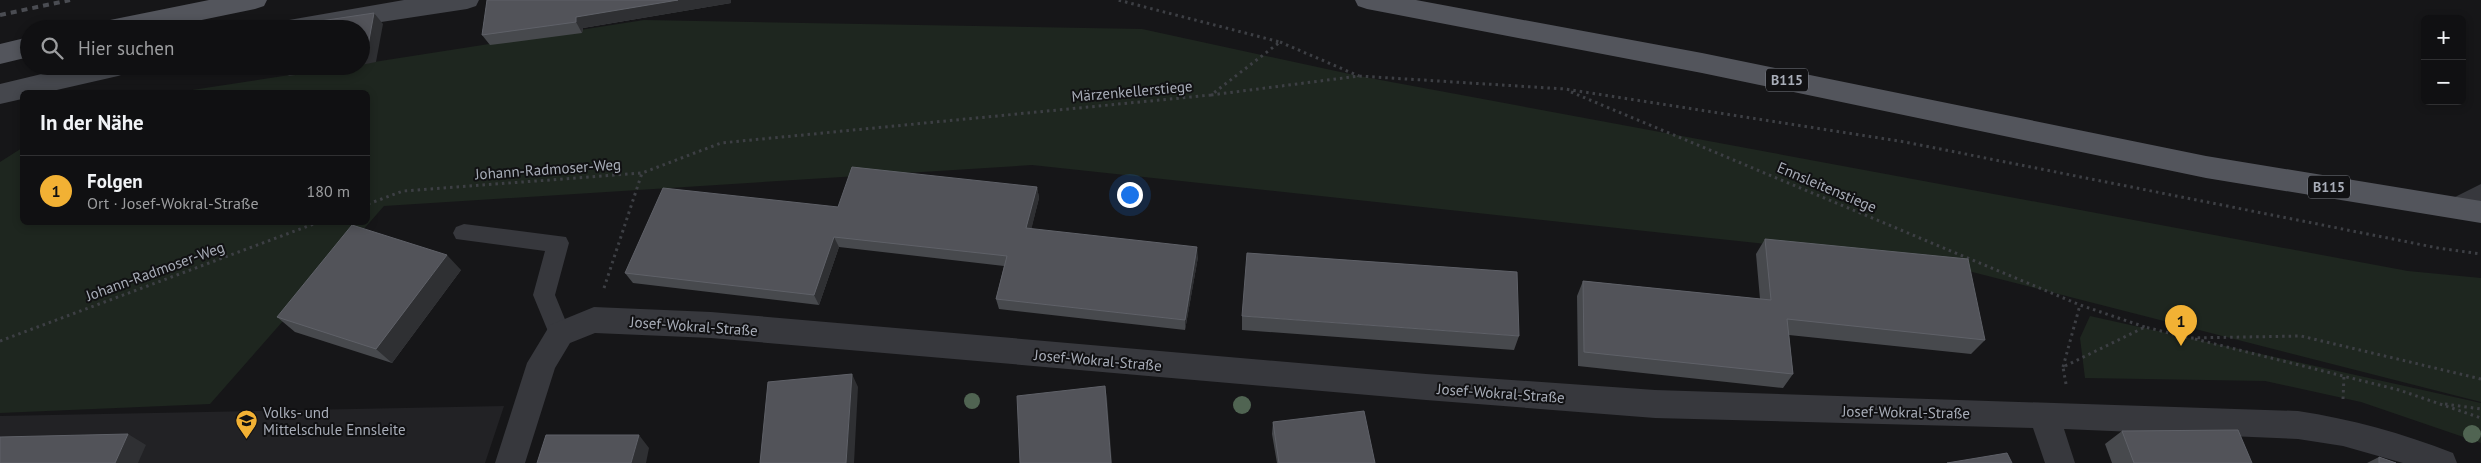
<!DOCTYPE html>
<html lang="de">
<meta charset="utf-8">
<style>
:root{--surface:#101012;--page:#1e1e20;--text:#f1f3f6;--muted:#9c9d9f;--line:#303032;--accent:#f2b134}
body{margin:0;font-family:"PT Sans",sans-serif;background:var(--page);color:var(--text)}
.controls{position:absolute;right:15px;top:15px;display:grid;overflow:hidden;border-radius:8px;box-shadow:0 2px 8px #0003}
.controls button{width:45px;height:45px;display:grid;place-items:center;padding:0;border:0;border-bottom:1px solid var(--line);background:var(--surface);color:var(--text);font:25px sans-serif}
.you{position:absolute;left:1129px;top:194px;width:18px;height:18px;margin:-12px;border:4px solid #fff;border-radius:50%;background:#1a73e8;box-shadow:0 0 0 8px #1a73e833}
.badge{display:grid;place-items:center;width:32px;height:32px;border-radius:50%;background:var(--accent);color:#111;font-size:16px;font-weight:700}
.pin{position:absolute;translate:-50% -41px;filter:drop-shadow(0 1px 2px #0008)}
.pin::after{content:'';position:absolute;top:26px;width:18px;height:15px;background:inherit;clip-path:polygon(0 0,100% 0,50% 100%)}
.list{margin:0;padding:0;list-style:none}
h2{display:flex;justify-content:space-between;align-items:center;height:65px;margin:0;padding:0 20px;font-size:21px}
h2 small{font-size:16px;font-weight:400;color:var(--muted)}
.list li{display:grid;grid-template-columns:32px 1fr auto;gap:15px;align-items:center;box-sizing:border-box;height:70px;padding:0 20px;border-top:1px solid var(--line)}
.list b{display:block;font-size:19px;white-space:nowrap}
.list p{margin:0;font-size:16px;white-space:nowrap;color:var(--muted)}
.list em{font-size:16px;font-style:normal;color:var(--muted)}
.icon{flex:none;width:28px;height:28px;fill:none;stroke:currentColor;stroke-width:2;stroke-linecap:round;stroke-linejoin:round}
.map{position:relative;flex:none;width:2481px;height:463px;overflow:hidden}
.search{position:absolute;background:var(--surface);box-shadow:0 2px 8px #0003;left:20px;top:20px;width:350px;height:55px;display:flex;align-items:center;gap:12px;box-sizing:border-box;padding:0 18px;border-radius:28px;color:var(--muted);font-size:19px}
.panel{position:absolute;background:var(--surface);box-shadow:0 2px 8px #0003;left:20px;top:90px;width:350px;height:135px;border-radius:8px}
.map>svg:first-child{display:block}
.built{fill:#222225}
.green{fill:#1e261f}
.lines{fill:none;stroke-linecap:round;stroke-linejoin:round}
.path{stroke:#3d3f44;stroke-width:3;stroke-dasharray:2.5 4;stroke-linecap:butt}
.lane{fill:#37383d;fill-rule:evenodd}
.street{fill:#37383d;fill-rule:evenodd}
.secondary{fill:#45474d;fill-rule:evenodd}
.primary{fill:#53555c;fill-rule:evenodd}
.rail{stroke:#4a4c52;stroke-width:4;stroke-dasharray:6 5;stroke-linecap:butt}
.tree{fill:#506452}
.wall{fill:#47494d}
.shaded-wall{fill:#2f3033}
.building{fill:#525359;stroke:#5f6168}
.labels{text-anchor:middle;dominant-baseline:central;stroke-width:4;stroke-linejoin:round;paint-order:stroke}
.shield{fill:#111113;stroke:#7b7e86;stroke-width:1}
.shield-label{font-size:14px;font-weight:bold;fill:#a8adb8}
.street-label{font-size:15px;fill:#a8adb8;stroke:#111113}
.poi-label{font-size:15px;fill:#a8adb8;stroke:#111113;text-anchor:start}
</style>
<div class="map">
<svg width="2481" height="463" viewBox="0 0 2481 463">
<rect width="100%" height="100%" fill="#161618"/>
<path class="built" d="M 504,406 L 485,463 L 0,463 L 0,416 Z"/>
<path class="green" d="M 644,20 L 1142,29 L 1359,76 L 2408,271 L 2481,278 L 2481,402 L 1933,262 L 1032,165 L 384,206 L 210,404 L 0,413 L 0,162 L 22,148 L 22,222 L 368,222 L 368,92 L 179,92 L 348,66 L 361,66 L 361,64 Z
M 2090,316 L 2481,403 L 2481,443 L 2361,402 L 2265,381 L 2085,378 L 2080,338 Z"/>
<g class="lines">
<path class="path" d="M 1280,42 L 1359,76
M 1571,92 L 2080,305 L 2145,327
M 1211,95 L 1359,76 L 1565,89 L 1905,142 L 2438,248 L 2481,254
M 368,204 L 403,191 L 642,173 L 721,143 L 1211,95 L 1280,42 L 1118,0
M 604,288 L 642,173
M 2195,339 L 2399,390 L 2481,418
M 0,341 L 319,222
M 2063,367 L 2080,305
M 2066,384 L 2063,367 L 2145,327 L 2189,338 L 2301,336 L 2481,379
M 2343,399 L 2344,376
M 2445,404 L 2481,409"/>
<path class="lane" d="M 2481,184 L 2481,203 L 2452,217 L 2445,214 L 2441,208 L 2445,202 Z
M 464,224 L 566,237 L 569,243 L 555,295 L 571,334 L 568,341 L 560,344 L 552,341 L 533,295 L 545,251 L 456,239 L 453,233 L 456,227 Z"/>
<path class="street" d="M 594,307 L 711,312 L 1426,374 L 1655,390 L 2298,411 C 2351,419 2402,433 2453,453 L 2457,463 L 2403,463 L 2343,446 L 2298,439 L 2064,429 L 2075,463 L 2045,463 L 2033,428 L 1655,418 L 1426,400 L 711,338 L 595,333 L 570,343 L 555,368 L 525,463 L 495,463 L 527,363 L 550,325 Z"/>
<path class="secondary" d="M 404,0 L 479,0 L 476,6 L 467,9 L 335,29 L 277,29 L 280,22 L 289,20 Z
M 75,66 L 131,66 L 127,73 L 118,76 L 48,92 L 22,92 L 22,99 L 0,104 L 0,84 Z"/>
<path class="primary" d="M 209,0 L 267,0 L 264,6 L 255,9 L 158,29 L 98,29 L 101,22 L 110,20 Z
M 1355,0 L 1416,0 L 1702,53 L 2206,156 L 2481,201 L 2481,223 L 2206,178 L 1702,73 L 1367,9 L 1358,6 Z
M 29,37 L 29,57 L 0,64 L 0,44 Z"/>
<path class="rail" d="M 0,15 L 70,0"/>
</g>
<g class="tree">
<circle cx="972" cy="401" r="8"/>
<circle cx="1242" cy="405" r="9"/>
<circle cx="2472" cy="434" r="9"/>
</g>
<path class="wall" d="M 487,0 L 731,0 L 731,3 L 583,28 L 582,33 L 490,45 L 482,35 Z
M 1037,187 L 1039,198 L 1031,229 L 1198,257 L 1185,330 L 999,309 L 996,299 L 1004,266 L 839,247 L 819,305 L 633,283 L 625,273 L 838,207 Z
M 1765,239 L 1985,340 L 1971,354 L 1789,335 L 1793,374 L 1783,388 L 1578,366 L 1577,296 L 1583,281 L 1760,299 L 1756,254 Z
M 461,270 L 392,363 L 295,332 L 277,317 Z
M 1242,316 L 1519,336 L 1514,350 L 1242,330 Z
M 1273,422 L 1375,463 L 1277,463 L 1272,434 Z
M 2122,431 L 2252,463 L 2112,463 L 2105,444 Z
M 2379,457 L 2396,463 L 2367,463 Z"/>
<path class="shaded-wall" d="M 678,0 L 731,0 L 731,3 L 583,28 L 582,33 L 576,22 L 576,17 Z
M 374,13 L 383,24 L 376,62 L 361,65 L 361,52 Z
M 280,66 L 352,66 L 289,76 Z
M 1037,187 L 1039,198 L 1029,239 L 1026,228 Z
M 834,237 L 839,247 L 819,305 L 814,295 Z
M 1197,247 L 1198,257 L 1185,330 L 1185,320 Z
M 447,255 L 461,270 L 392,363 L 376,349 Z
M 852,374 L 858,387 L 854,463 L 846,463 Z
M 1105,386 L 1107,398 L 1112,463 L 1111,463 Z
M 128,434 L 146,445 L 138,463 L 115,463 Z
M 639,435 L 649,448 L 646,463 L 631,463 Z"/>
<path class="building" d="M 487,0 L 678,0 L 576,17 L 576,22 L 482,35 Z
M 374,13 L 367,51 L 361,52 L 361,29 L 286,29 L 287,26 Z
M 852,167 L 1037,187 L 1026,228 L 1197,247 L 1185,320 L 996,299 L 1007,256 L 834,237 L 814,295 L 625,273 L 663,188 L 838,207 Z
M 352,225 L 447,255 L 376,349 L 277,317 Z
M 1765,239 L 1968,259 L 1985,340 L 1787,319 L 1793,374 L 1584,352 L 1583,281 L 1771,300 Z
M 1247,253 L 1517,272 L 1519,336 L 1242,316 Z
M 852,374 L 846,463 L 760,463 L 768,382 Z
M 1105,386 L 1111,463 L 1020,463 L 1017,396 Z
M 1364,411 L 1375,463 L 1279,463 L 1273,422 Z
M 2238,430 L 2252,463 L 2134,463 L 2122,431 Z
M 128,434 L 115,463 L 0,463 L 0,437 Z
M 546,435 L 639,435 L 631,463 L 537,463 Z
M 2007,453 L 2012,463 L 1947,463 Z
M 2379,457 L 2396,463 L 2379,463 Z"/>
<defs>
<symbol id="school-pin" viewBox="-11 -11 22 30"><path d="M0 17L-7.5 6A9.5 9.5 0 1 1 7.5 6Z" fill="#f2b134" stroke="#111113"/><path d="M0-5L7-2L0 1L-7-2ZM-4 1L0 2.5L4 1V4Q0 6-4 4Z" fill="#111"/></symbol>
</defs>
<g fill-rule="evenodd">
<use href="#school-pin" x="234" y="408" width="25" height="34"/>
</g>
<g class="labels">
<g class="shield">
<rect x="1766" y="68.5" width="42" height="23" rx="4"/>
<rect x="2308" y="175.5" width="42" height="23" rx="4"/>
</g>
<g class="shield-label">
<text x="1787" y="80">B115</text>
<text x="2329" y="187">B115</text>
</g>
<g class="street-label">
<text transform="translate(1132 91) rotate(-5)">Märzenkellerstiege</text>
<text transform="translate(548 169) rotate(-4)">Johann-Radmoser-Weg</text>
<text transform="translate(1827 187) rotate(23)">Ennsleitenstiege</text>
<text transform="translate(155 271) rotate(-20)">Johann-Radmoser-Weg</text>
<text transform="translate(694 326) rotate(4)">Josef-Wokral-Straße</text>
<text transform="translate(1098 360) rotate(5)">Josef-Wokral-Straße</text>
<text transform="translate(1501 393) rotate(4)">Josef-Wokral-Straße</text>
<text transform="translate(1906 412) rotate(1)">Josef-Wokral-Straße</text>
</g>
<g class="poi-label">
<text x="263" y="412">Volks- und<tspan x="263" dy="17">Mittelschule Ennsleite</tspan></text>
</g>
</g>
</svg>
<div class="controls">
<button>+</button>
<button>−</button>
</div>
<div class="you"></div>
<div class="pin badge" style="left:2181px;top:346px">1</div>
<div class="search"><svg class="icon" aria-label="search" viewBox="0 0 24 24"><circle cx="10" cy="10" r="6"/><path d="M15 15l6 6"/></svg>Hier suchen</div>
<section class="panel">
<h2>In der Nähe<small></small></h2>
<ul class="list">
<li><span class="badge">1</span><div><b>Folgen</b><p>Ort · Josef-Wokral-Straße</p></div><em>180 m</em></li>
</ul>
</section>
</div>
